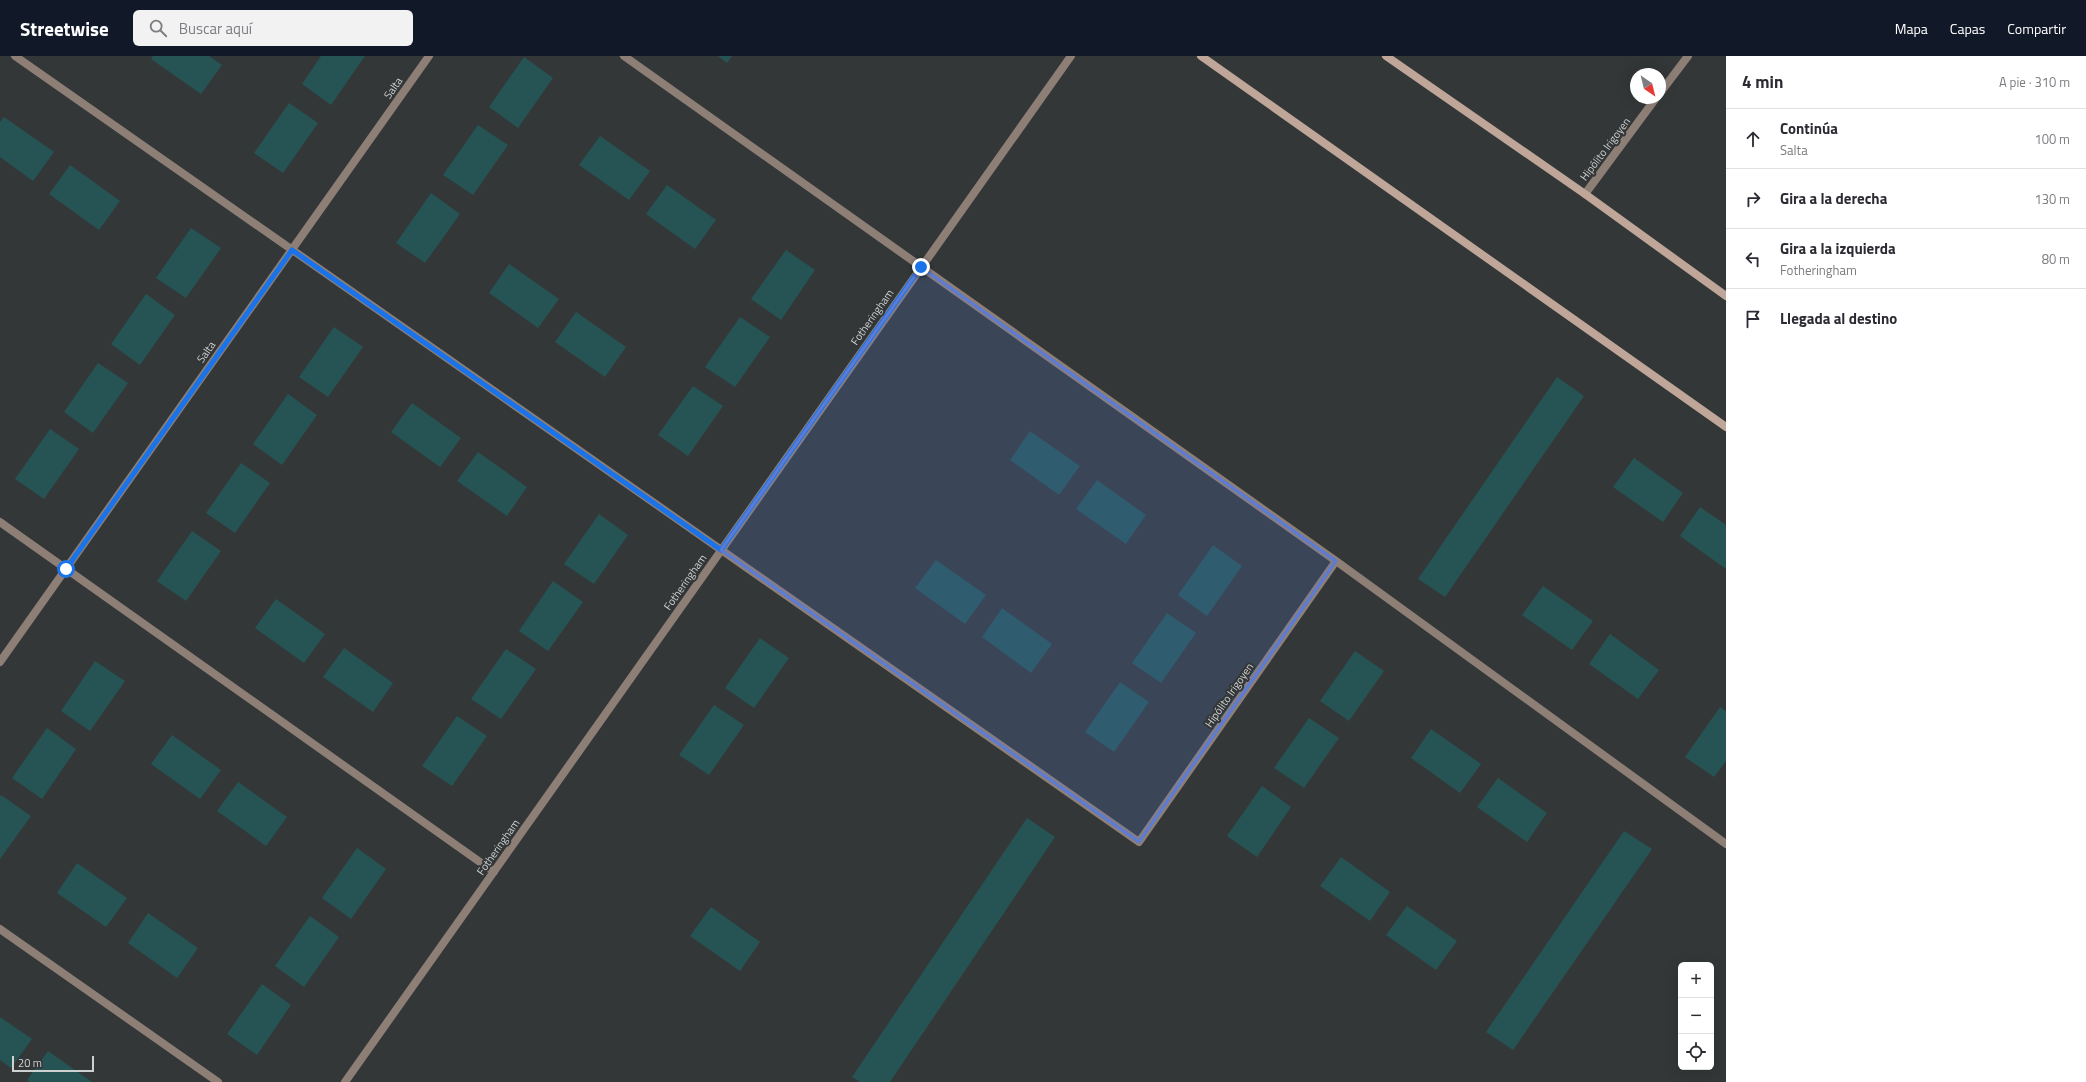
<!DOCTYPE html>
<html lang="es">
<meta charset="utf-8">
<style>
:root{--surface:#fff;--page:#f2f2f3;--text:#2b2b33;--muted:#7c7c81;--line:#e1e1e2;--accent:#111827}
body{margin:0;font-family:"Titillium Web",sans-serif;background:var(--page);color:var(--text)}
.controls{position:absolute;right:12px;bottom:12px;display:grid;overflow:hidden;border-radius:6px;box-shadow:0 4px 16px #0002}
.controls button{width:36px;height:36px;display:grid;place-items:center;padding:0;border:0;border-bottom:1px solid var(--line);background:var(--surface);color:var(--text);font:20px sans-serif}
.compass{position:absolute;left:1630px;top:12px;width:36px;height:36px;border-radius:50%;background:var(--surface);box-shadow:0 4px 16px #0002;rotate:145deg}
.scale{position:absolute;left:12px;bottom:10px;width:82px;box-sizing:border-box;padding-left:4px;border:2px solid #cfd1d1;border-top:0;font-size:11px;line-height:14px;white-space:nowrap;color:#cfd1d1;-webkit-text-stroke:3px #333737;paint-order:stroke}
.stop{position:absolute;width:12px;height:12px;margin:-9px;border:3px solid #1a73e8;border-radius:50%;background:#fff}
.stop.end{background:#1a73e8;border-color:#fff;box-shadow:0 1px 4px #0008}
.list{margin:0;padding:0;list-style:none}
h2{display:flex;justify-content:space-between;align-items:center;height:52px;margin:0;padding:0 16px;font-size:17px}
h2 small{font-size:13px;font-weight:400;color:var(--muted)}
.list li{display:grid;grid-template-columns:26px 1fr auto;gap:12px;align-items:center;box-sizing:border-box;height:60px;padding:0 16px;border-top:1px solid var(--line)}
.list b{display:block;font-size:15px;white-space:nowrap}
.list p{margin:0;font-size:13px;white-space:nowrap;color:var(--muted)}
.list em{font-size:13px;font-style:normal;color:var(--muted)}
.icon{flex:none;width:22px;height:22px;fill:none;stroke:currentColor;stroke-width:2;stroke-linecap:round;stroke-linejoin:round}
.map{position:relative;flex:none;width:1726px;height:1026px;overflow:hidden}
header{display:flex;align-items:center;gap:24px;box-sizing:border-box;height:56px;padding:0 20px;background:var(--accent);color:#fff}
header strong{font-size:19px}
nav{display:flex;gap:22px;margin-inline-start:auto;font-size:14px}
.search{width:280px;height:36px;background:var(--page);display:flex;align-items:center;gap:10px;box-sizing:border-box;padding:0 14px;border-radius:6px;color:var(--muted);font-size:15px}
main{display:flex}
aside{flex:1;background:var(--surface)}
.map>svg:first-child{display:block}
.building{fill:#265455}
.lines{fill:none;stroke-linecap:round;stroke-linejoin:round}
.minor{stroke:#8d7e76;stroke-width:8}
.secondary{stroke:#bfa699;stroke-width:8}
.route{stroke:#1a73e8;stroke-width:5}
.marked{fill:#5b7cd6;fill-opacity:0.2;stroke:#5b7cd6;stroke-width:3;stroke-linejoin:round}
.labels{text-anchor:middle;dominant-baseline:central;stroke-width:4;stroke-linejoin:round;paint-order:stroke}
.street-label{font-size:11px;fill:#cfd1d1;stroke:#333737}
</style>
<header>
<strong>Streetwise</strong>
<div class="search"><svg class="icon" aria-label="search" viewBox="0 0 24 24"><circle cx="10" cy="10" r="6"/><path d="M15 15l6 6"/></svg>Buscar aquí</div>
<nav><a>Mapa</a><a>Capas</a><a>Compartir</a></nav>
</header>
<main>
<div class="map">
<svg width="1726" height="1026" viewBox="0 0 1726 1026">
<rect width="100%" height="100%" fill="#333737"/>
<path class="building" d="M 153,0 L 209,0 L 222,9 L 201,38 L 151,3 Z
M 321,0 L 365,0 L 331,49 L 302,28 Z
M 718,0 L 732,0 L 727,7 Z
M 524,1 L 553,22 L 518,72 L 489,51 Z
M 289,47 L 318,67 L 283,117 L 254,97 Z
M 4,61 L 54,96 L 33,125 L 0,101 L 0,66 Z
M 478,69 L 508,89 L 473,139 L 443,119 Z
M 600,80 L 650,115 L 629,144 L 579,109 Z
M 70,109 L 120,145 L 99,174 L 49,138 Z
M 667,129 L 716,164 L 695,193 L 646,158 Z
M 431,137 L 460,158 L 425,207 L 396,187 Z
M 191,172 L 221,192 L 186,242 L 156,222 Z
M 786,194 L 815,214 L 781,264 L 751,243 Z
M 509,208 L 559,243 L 538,272 L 489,237 Z
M 146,238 L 175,259 L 140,309 L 111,288 Z
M 576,256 L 626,291 L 605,321 L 555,286 Z
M 740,261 L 770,281 L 735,331 L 705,311 Z
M 334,271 L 363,291 L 328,341 L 299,321 Z
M 98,307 L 128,327 L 93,377 L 64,356 Z
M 1557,321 L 1584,340 L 1445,541 L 1418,523 Z
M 693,330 L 723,350 L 688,400 L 658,379 Z
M 288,338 L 317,359 L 282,409 L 253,388 Z
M 412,347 L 461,382 L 440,411 L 391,376 Z
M 50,373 L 79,393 L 44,443 L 15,423 Z
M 1030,375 L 1080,410 L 1059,439 L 1010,404 Z
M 478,396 L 527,431 L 507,460 L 457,425 Z
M 1634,402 L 1683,437 L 1663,466 L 1613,431 Z
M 241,407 L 270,427 L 235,477 L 206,457 Z
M 1097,424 L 1146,459 L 1126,488 L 1076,453 Z
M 1700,451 L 1726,469 L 1726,513 L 1680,480 Z
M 599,458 L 628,479 L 594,528 L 564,508 Z
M 192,475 L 221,495 L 186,545 L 157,525 Z
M 1213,489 L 1242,510 L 1207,560 L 1178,539 Z
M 936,504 L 986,539 L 965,568 L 915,532 Z
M 553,525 L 583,546 L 548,595 L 519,575 Z
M 1543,530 L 1593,565 L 1572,594 L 1522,559 Z
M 276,543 L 325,578 L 304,607 L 255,572 Z
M 1002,552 L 1052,588 L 1031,617 L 982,581 Z
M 1167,557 L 1196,577 L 1161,627 L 1132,607 Z
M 1610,578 L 1659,614 L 1638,643 L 1589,608 Z
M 760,582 L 789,602 L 754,652 L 725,632 Z
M 344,592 L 393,627 L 373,656 L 323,621 Z
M 506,593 L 536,613 L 501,663 L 471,643 Z
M 1355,595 L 1384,615 L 1349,665 L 1320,645 Z
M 95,605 L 125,625 L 90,675 L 61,655 Z
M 1120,626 L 1149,646 L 1114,696 L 1085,676 Z
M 714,649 L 744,669 L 709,719 L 679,699 Z
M 1720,651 L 1726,655 L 1726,705 L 1714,721 L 1685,701 Z
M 457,660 L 487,680 L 452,730 L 422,710 Z
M 1309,662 L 1339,682 L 1304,732 L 1274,712 Z
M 47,672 L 76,693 L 42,743 L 12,722 Z
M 1431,673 L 1481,708 L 1460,737 L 1411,702 Z
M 172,679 L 221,714 L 200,743 L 151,708 Z
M 1498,722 L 1547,757 L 1527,786 L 1477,751 Z
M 238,726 L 287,761 L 266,790 L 217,755 Z
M 1262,730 L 1291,751 L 1257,801 L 1227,780 Z
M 1,739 L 31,760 L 0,803 L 0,741 Z
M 1027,762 L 1055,781 L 890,1026 L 860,1026 L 852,1021 Z
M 1624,775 L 1652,793 L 1513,994 L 1486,976 Z
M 357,792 L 386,813 L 351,863 L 322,842 Z
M 1341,801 L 1390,836 L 1370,865 L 1320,830 Z
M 77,807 L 127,842 L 106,871 L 57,837 Z
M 1407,850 L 1457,885 L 1436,914 L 1386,879 Z
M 711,851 L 760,886 L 740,915 L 690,880 Z
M 148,857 L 198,892 L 177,922 L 128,887 Z
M 310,860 L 339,881 L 304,931 L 275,910 Z
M 262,928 L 291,949 L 257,999 L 227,978 Z
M 0,961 L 32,983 L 11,1012 L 0,1004 Z
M 48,995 L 92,1026 L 30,1026 L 27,1024 Z"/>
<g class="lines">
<path class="minor" d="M 15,0 L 1139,786 L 1336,505
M 624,0 L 1336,505 L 1726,788
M 1660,37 L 1688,0
M 1585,138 L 1656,42
M 0,466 L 494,816
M 0,606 L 429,0
M 0,873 L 218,1026
M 345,1026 L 1071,0"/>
<path class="secondary" d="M 1201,0 L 1726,371
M 1386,0 L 1585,138 L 1726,240"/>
</g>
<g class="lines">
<path class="route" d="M 66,513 L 292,194 L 721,494 L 921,211"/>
</g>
<path class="marked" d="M 921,211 L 1336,505 L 1139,786 L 721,494 Z"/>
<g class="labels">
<g class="street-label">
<text transform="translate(393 32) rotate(-55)">Salta</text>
<text transform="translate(1605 93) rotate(-53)">Hipólito Irigoyen</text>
<text transform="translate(872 261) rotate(-55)">Fotheringham</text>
<text transform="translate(206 296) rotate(-55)">Salta</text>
<text transform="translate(685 526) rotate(-55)">Fotheringham</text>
<text transform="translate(1229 639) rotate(-55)">Hipólito Irigoyen</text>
<text transform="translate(498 791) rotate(-55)">Fotheringham</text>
</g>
</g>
</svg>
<div class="controls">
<button>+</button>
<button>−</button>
<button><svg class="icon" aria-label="locate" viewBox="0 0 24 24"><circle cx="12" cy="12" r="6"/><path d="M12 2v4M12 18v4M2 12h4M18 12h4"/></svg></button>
</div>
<svg class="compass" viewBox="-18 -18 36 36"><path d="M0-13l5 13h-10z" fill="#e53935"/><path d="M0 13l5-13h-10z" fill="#7c7c81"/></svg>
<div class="scale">20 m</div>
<div class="stop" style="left:66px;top:513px"></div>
<div class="stop end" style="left:921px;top:211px"></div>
</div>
<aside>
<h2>4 min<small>A pie · 310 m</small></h2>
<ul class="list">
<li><svg class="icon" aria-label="ahead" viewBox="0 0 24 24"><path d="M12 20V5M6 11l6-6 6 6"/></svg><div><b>Continúa</b><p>Salta</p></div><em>100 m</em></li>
<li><svg class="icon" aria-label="right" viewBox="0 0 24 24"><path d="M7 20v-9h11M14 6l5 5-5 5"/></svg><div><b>Gira a la derecha</b></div><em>130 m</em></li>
<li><svg class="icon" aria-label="left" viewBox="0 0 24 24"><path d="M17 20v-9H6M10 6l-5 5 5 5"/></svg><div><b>Gira a la izquierda</b><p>Fotheringham</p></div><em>80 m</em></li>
<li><svg class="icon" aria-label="arrive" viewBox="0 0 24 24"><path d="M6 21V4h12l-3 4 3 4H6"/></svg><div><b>Llegada al destino</b></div></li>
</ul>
</aside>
</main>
